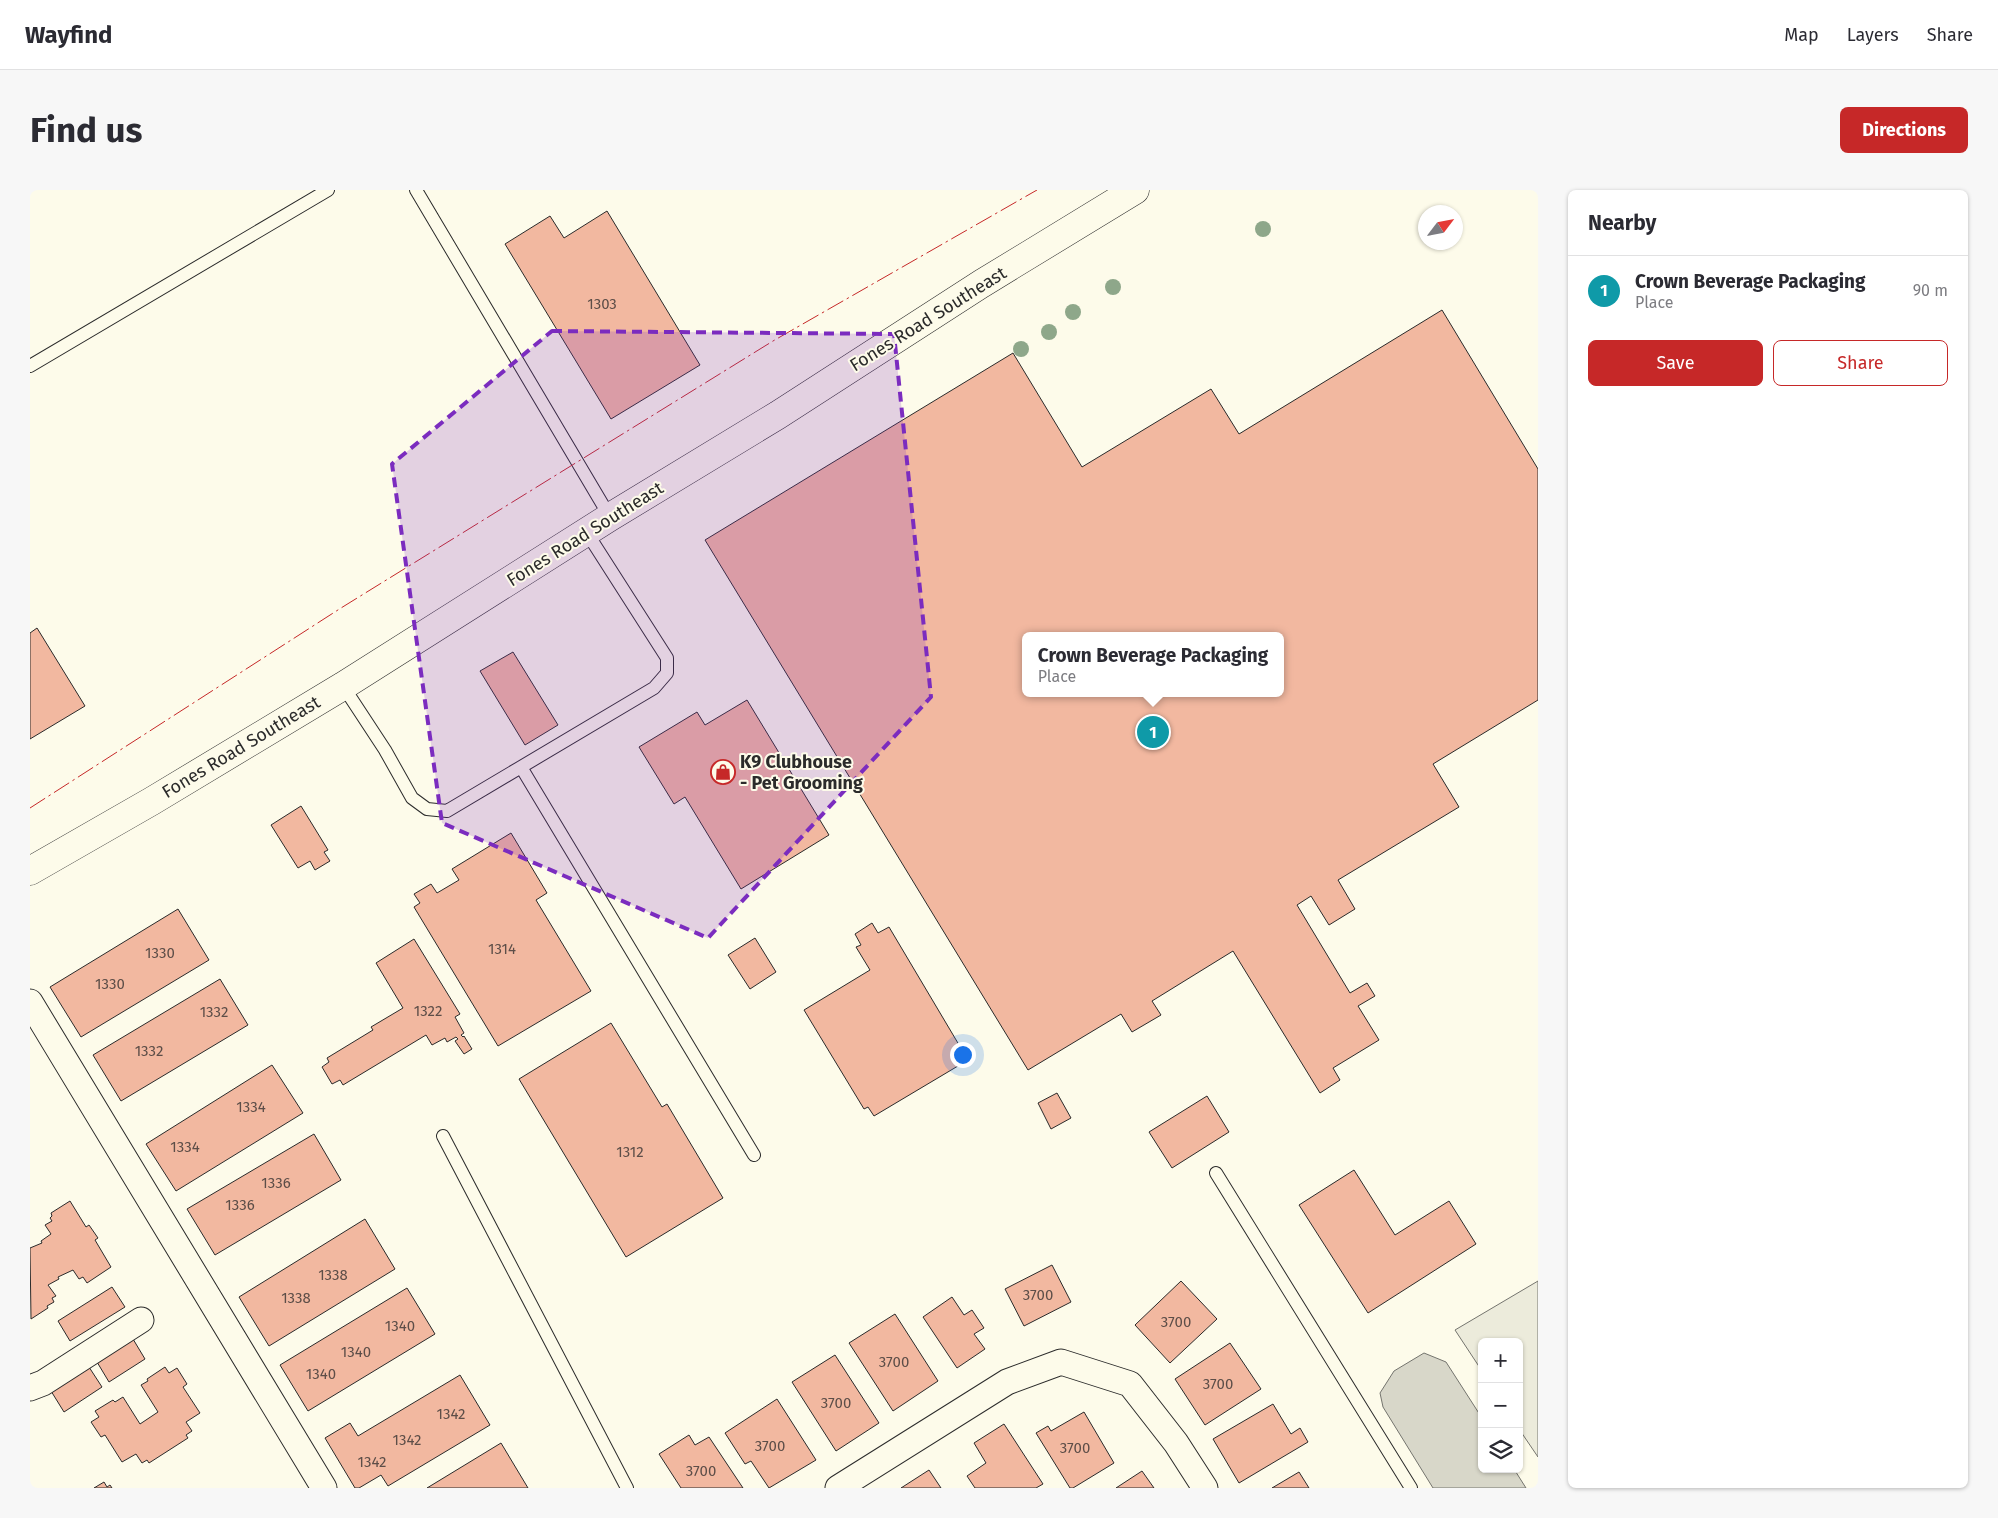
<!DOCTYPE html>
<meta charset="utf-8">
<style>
:root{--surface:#fff;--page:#f7f7f7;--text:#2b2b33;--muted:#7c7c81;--line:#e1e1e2;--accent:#c62828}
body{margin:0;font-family:"Fira Sans",sans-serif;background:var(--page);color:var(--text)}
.controls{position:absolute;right:15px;bottom:15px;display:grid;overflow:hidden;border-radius:8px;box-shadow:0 1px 4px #0004}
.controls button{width:45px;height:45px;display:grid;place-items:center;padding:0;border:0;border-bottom:1px solid var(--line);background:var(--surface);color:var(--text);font:25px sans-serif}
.compass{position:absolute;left:1388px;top:15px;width:45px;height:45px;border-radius:50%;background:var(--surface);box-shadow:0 1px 4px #0004;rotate:58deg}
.you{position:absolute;left:932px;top:864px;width:18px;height:18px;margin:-12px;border:4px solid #fff;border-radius:50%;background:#1a73e8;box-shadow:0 0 0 8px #1a73e833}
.badge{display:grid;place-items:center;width:32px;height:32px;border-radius:50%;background:var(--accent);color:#fff;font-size:16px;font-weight:700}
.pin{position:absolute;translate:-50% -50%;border:2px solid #fff;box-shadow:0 1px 5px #0006}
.popup{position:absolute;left:992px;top:442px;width:262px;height:65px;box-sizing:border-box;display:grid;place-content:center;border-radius:8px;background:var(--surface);filter:drop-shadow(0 1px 4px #0005);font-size:16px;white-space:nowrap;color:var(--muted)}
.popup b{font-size:19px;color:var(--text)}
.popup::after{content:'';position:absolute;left:50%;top:100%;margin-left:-10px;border:10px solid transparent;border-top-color:var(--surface)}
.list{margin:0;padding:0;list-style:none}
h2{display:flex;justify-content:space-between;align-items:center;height:65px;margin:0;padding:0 20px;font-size:21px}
h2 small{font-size:16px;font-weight:400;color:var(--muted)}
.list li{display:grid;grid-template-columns:32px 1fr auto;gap:15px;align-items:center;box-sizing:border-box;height:70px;padding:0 20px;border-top:1px solid var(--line)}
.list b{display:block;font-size:19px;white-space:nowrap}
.list p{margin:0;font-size:16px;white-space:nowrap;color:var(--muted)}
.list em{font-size:16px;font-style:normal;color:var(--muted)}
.actions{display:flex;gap:10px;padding:15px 20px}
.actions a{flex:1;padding:11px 0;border:1px solid var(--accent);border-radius:8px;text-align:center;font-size:18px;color:var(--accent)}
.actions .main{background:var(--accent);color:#fff}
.icon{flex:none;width:28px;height:28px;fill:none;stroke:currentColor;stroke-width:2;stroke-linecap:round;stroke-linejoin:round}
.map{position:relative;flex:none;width:1508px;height:1298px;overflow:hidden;border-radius:8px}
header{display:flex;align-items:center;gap:30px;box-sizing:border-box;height:70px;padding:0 25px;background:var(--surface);border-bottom:1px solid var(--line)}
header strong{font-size:24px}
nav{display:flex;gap:28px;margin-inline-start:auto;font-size:18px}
.intro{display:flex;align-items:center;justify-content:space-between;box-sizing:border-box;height:120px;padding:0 30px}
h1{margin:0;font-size:35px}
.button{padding:12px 22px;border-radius:8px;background:var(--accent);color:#fff;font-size:18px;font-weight:700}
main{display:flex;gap:30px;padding:0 30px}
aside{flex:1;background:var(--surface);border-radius:8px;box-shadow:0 1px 4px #0004}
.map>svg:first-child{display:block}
.green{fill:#ecebdb;stroke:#74746e}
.water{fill:#d8d7c9;stroke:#74746e}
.building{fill:#f2b8a0;stroke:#2b2b2b;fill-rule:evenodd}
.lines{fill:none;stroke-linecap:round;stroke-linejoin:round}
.lane-casing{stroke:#2b2b2b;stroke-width:14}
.street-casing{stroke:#2b2b2b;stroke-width:27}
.secondary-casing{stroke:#2b2b2b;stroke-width:29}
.lane{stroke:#fdfbea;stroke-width:12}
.street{stroke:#fdfbea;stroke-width:25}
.secondary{stroke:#fdfbea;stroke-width:28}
.power{stroke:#c62828;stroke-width:1;stroke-dasharray:18 4 2.5 4;stroke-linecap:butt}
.tree{fill:#8ea78a}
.marked{fill:#7b2cbf;fill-opacity:0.2;stroke:#7b2cbf;stroke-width:4;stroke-dasharray:10 6;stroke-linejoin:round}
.labels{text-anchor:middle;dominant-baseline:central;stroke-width:4;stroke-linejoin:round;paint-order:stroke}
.number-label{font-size:15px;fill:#5d4e48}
.street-label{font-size:18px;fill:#2b2b2b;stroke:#fdfbea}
.poi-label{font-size:18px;font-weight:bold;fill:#2b2b2b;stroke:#fdfbea;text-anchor:start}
</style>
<header>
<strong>Wayfind</strong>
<nav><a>Map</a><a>Layers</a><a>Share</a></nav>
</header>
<div class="intro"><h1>Find us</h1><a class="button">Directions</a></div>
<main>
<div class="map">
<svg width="1508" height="1298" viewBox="0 0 1508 1298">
<rect width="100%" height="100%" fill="#fdfbea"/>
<path class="green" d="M 1508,1091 L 1508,1267 L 1489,1239 L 1489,1152 L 1452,1152 L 1452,1181 L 1425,1140 Z"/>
<path class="water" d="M 1394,1163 L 1416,1172 L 1452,1228 L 1452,1279 L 1484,1279 L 1496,1298 L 1403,1298 L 1353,1217 L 1350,1203 L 1364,1181 Z"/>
<path class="building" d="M 577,21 L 670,175 L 581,229 L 475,54 L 520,26 L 534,48 Z
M 1412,120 L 1508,279 L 1508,510 L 1403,574 L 1429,617 L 1308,690 L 1325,719 L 1299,735 L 1281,706 L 1267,715 L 1320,803 L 1337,793 L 1345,806 L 1328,816 L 1349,850 L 1303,878 L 1310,890 L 1290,903 L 1203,761 L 1122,811 L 1131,825 L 1102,842 L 1091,824 L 998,880 L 675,350 L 983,163 L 1052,277 L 1181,199 L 1209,244 ZM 996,446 L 1250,446 L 1250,503 L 996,503 Z
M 7,438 L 55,516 L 0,549 L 0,443 Z
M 483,462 L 528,535 L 495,555 L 450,481 Z
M 717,510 L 799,645 L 711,699 L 655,607 L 644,614 L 609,557 L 667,522 L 675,535 Z
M 271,616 L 298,660 L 294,662 L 300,671 L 285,680 L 280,671 L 268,678 L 241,635 Z
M 481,643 L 517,703 L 506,710 L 561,801 L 468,856 L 384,717 L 390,713 L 384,704 L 401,694 L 407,703 L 429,690 L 422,679 Z
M 148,719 L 179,770 L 51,847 L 20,797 Z
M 842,733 L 848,743 L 859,737 L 938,870 L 844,926 L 838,917 L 834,919 L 774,820 L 840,780 L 826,757 L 831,755 L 825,744 Z
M 725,748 L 746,782 L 720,799 L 698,765 Z
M 384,749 L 430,824 L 425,827 L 434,843 L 431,845 L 433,847 L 434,846 L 442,859 L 434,864 L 425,851 L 428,849 L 426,847 L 417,852 L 415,848 L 402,855 L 396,845 L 313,895 L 310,890 L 302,894 L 292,877 L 299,872 L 297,868 L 343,840 L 341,837 L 373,818 L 346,773 Z
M 190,789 L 218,835 L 91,911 L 63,865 Z
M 581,833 L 632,917 L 637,914 L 693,1008 L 596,1067 L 489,889 Z
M 242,875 L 273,923 L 146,1001 L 116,954 Z
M 1027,903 L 1041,928 L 1021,939 L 1008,913 Z
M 1177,906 L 1199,942 L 1142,978 L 1119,942 Z
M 284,944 L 311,990 L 185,1065 L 157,1019 Z
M 1324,980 L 1365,1045 L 1419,1011 L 1446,1054 L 1338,1123 L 1269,1015 Z
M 40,1011 L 56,1037 L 59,1035 L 68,1048 L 65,1050 L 81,1077 L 57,1093 L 53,1087 L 49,1089 L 43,1080 L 28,1087 L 29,1089 L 18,1095 L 26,1106 L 22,1108 L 24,1112 L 17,1116 L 18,1118 L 1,1129 L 0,1058 L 12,1053 L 11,1051 L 21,1044 L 15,1035 L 22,1031 L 20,1028 L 22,1026 L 21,1023 Z
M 335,1029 L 365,1079 L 239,1156 L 209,1107 Z
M 1022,1075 L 1041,1112 L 994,1136 L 975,1099 Z
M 1151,1091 L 1187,1129 L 1140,1173 L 1105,1135 Z
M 82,1097 L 95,1117 L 40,1151 L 28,1131 Z
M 377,1098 L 405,1144 L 278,1221 L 250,1175 Z
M 922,1107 L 934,1125 L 942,1120 L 954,1138 L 944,1144 L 955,1159 L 927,1178 L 893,1127 Z
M 865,1124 L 908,1191 L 863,1221 L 819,1153 Z
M 103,1149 L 115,1169 L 79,1192 L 67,1172 Z
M 1200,1153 L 1231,1199 L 1175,1235 L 1145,1189 Z
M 805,1165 L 849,1233 L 806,1261 L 762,1192 Z
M 59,1177 L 72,1197 L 34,1222 L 21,1201 Z
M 135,1177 L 139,1183 L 147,1178 L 157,1194 L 153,1197 L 170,1223 L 156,1232 L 162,1241 L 156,1245 L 158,1248 L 119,1273 L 117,1270 L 112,1273 L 106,1264 L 92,1272 L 75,1245 L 71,1247 L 61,1232 L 69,1227 L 65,1221 L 83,1210 L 85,1212 L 93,1207 L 110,1234 L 128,1222 L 111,1195 L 118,1191 L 117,1189 Z
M 430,1185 L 460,1235 L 358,1296 L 351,1285 L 329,1298 L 325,1298 L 295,1248 L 320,1233 L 328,1246 Z
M 747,1209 L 786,1270 L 739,1298 L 721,1271 L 715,1274 L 695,1243 Z
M 1243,1214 L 1261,1244 L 1270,1238 L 1278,1252 L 1209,1293 L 1183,1249 Z
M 1054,1222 L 1084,1273 L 1043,1298 L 1040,1298 L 1006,1243 L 1018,1236 L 1021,1241 Z
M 974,1234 L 1013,1294 L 1006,1298 L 945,1298 L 937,1286 L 956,1273 L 944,1253 Z
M 659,1245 L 665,1255 L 679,1247 L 713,1298 L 651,1298 L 629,1264 Z
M 471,1253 L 498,1298 L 397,1298 Z
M 899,1280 L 911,1298 L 871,1298 Z
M 1112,1281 L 1124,1298 L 1086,1298 Z
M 1269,1282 L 1279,1298 L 1242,1298 Z
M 74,1292 L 77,1297 L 80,1295 L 82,1298 L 64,1298 Z"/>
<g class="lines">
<defs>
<path id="lane" d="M 386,0 L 580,327
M 0,176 L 298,0
M 313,496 L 355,560 L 382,608 L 397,619 L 417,621 L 624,498 L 637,483 L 637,468 L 557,343
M 491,577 L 724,965
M 413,946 L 597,1298
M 1186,983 L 1381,1298"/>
<path id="street" d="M 0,812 L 294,1298
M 0,1198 L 13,1193 L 111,1130
M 808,1298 L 977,1192 L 1031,1172 L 1100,1194 L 1146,1253 L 1175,1298"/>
<path id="secondary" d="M 0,681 L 122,611 L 313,496 L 580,327 L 748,225 L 951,94 L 1105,0"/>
</defs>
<use href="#lane" class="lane-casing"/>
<use href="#street" class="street-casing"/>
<use href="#secondary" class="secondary-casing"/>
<use href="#lane" class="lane"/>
<use href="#street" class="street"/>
<use href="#secondary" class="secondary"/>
<path class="power" d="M 0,618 L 311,418 L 743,151 L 1007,0"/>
</g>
<g class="tree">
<circle cx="1233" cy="39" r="8"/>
<circle cx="1083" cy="97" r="8"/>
<circle cx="1043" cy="122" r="8"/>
<circle cx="1019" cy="142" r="8"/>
<circle cx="991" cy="159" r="8"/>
</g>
<path class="marked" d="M 522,141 L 864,144 L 901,507 L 678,748 L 412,633 L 362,274 Z"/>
<defs>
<symbol id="shop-ring" viewBox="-11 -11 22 22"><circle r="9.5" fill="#fdfbea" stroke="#c62828" stroke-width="1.5"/><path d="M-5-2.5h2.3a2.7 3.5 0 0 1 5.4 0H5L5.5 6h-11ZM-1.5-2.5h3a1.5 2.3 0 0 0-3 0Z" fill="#c62828"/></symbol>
</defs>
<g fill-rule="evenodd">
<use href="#shop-ring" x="679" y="568" width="28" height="28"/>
</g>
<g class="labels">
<g class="number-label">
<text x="572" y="114">1303</text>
<text x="472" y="759">1314</text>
<text x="130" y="763">1330</text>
<text x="80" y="794">1330</text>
<text x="398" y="821">1322</text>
<text x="184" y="822">1332</text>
<text x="119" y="861">1332</text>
<text x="221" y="917">1334</text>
<text x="155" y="957">1334</text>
<text x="600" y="962">1312</text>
<text x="246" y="993">1336</text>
<text x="210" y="1015">1336</text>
<text x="303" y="1085">1338</text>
<text x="1008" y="1105">3700</text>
<text x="266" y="1108">1338</text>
<text x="1146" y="1132">3700</text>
<text x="370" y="1136">1340</text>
<text x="326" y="1162">1340</text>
<text x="864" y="1172">3700</text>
<text x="291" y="1184">1340</text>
<text x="1188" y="1194">3700</text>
<text x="806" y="1213">3700</text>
<text x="421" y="1224">1342</text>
<text x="377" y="1250">1342</text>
<text x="740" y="1256">3700</text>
<text x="1045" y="1258">3700</text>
<text x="342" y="1272">1342</text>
<text x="671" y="1281">3700</text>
</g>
<g class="street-label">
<text transform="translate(898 129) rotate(-32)">Fones Road Southeast</text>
<text transform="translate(555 344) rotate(-32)">Fones Road Southeast</text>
<text transform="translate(211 557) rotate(-31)">Fones Road Southeast</text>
</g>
<g class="poi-label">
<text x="710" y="572">K9 Clubhouse<tspan x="710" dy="21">- Pet Grooming</tspan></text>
</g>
</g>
</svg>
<div class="controls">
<button>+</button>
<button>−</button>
<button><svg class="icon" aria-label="layers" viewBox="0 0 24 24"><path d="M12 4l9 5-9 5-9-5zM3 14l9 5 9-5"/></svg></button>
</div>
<svg class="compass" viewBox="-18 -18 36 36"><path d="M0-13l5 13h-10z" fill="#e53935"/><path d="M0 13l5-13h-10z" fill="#7c7c81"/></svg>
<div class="you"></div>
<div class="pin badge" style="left:1123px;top:542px;background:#0f9aa8">1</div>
<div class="popup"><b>Crown Beverage Packaging</b>Place</div>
</div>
<aside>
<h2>Nearby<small></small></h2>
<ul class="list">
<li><span class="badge" style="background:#0f9aa8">1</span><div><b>Crown Beverage Packaging</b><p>Place</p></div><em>90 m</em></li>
</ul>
<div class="actions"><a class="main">Save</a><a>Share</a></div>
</aside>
</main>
